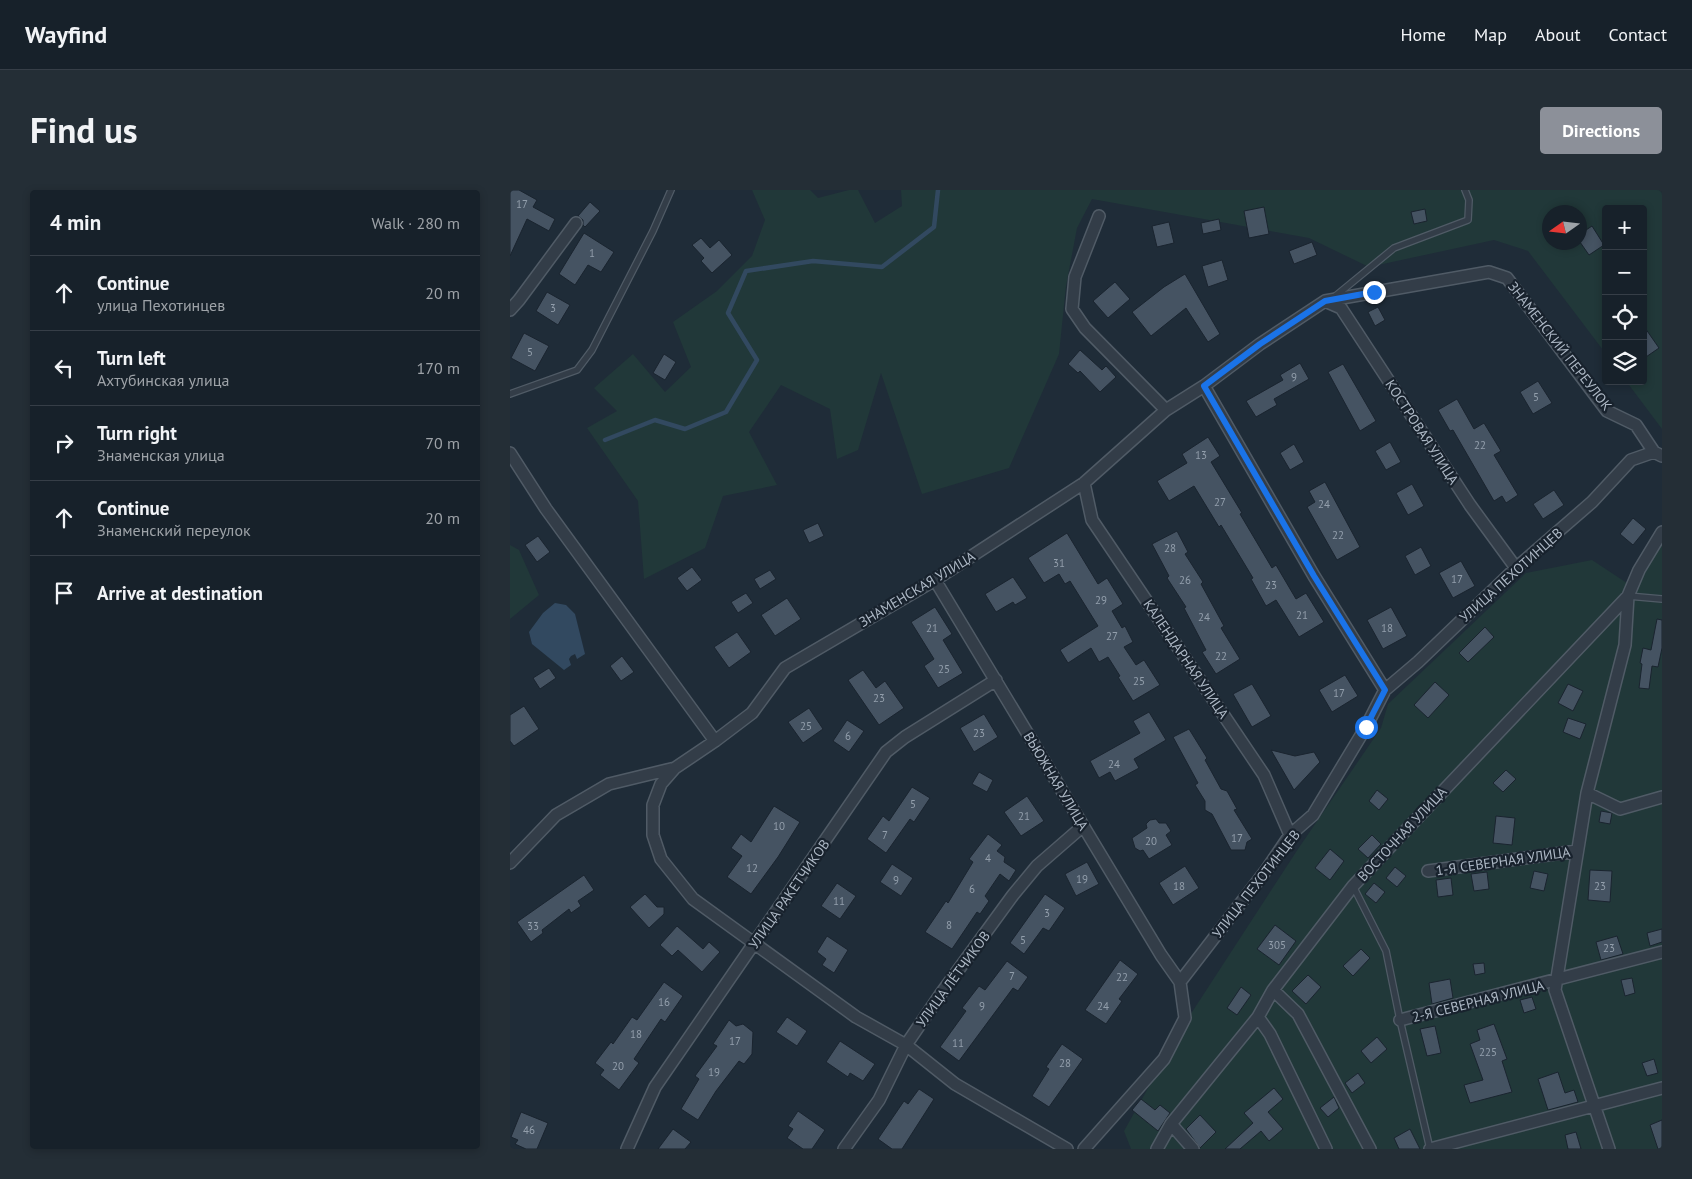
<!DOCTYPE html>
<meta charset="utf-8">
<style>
:root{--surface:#17212a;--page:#242e36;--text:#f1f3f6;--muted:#9ea3a8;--line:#363e47;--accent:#8c9099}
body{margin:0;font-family:"PT Sans",sans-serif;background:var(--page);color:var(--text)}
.controls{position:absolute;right:15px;top:15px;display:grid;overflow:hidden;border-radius:5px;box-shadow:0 2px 8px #0003}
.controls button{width:45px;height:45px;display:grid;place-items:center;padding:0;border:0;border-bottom:1px solid var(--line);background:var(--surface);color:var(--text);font:25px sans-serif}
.compass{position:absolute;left:1032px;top:15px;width:45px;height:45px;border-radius:50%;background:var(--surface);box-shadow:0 2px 8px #0003;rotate:256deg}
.stop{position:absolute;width:15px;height:15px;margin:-11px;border:4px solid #1a73e8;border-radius:50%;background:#fff}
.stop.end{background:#1a73e8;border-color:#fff;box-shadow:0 1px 5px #0008}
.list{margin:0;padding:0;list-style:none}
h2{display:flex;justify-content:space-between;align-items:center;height:65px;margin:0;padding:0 20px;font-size:21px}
h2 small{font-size:16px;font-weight:400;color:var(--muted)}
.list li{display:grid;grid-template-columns:32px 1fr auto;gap:15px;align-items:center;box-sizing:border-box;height:75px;padding:0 20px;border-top:1px solid var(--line)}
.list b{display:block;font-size:19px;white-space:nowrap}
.list p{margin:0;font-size:16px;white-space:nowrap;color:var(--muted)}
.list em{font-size:16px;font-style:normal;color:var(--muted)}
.icon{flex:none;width:28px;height:28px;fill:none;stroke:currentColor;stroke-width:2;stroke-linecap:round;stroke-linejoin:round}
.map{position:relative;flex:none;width:1152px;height:959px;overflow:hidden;border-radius:5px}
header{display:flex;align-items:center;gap:30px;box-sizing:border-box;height:70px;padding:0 25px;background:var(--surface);border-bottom:1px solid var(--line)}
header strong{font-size:24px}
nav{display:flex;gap:28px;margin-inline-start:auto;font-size:18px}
.intro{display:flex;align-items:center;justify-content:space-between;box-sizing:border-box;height:120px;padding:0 30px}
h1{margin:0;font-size:35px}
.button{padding:12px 22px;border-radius:5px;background:var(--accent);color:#fff;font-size:18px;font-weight:700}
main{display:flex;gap:30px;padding:0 30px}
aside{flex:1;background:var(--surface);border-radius:5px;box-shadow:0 2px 8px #0003}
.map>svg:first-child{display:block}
.green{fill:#213839;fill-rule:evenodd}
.water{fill:#324960}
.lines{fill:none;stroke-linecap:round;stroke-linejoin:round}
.stream{stroke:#324960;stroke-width:4.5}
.building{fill:#455362;stroke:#1a242f}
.service-casing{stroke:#505b66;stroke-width:8}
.minor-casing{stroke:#505b66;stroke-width:14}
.service{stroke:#333d48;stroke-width:5.5}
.minor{stroke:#333d48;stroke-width:11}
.route{stroke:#1a73e8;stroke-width:6}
.labels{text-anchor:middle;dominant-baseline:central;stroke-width:4.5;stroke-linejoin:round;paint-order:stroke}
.number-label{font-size:11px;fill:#939fac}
.street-label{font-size:14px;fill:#adb8c5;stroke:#18222d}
</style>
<header>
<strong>Wayfind</strong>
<nav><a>Home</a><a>Map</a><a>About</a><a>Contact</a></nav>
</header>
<div class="intro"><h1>Find us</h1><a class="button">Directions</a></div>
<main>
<aside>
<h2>4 min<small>Walk · 280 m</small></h2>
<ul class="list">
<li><svg class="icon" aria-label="ahead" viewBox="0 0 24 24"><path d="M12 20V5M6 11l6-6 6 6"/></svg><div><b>Continue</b><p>улица Пехотинцев</p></div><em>20 m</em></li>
<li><svg class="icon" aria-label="left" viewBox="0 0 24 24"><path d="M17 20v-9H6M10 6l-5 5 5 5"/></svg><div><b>Turn left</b><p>Ахтубинская улица</p></div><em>170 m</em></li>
<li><svg class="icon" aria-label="right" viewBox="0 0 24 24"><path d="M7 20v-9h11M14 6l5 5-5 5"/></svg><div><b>Turn right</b><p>Знаменская улица</p></div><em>70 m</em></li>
<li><svg class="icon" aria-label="ahead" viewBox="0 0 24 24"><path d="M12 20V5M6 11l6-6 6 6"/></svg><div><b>Continue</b><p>Знаменский переулок</p></div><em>20 m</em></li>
<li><svg class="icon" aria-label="arrive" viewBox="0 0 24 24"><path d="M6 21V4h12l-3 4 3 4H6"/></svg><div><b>Arrive at destination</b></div></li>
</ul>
</aside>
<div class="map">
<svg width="1152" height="959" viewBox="0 0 1152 959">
<rect width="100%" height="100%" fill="#1f2c38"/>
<path class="green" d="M 242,0 L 300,0 L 308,8 L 339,0 L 348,0 L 365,33 L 392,16 L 391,0 L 1152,0 L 1152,239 L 1116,191 L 1133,191 L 1133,19 L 1096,19 L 1096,164 L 1018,61 L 984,50 L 859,77 L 799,48 L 582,9 L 567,38 L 556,96 L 549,164 L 499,278 L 412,304 L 371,183 L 348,260 L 327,269 L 320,219 L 271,195 L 239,242 L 267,295 L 213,306 L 195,358 L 134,389 L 128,311 L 77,238 L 107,221 L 84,198 L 123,164 L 155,202 L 181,177 L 163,132 L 207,101 L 242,66 L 255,30 ZM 1040,22 L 1070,22 L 1070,52 L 1040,52 Z
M 1152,349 L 1152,959 L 621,959 L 614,941 L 673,836 L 788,659 L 871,538 L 878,514 L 1016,383 L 1082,370 L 1126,399 Z
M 0,355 L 9,360 L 29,405 L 0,429 Z"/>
<path class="water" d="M 45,413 L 56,415 L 65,424 L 75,464 L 67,469 L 65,464 L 61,466 L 59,469 L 61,475 L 54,480 L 22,454 L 19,442 L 33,423 Z"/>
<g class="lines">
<path class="stream" d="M 95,250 L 145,230 L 175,239 L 216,222 L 247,170 L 218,123 L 236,81 L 303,71 L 372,77 L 424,37 L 428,0"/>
</g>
<path class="building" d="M 0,0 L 9,0 L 27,10 L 23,17 L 45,29 L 39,41 L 17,29 L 0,66 Z
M 80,12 L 90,21 L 75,37 L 73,35 L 73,30 L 68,26 Z
M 754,17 L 759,44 L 739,48 L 734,21 Z
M 915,19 L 917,31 L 904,34 L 901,22 Z
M 709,29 L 711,40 L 693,44 L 691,33 Z
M 659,32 L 664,53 L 647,57 L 642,36 Z
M 1082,36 L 1094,55 L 1079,65 L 1070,52 L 1070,44 Z
M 74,43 L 104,62 L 91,82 L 78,75 L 65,95 L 49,84 Z
M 191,48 L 200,58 L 209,50 L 222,65 L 202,83 L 191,71 L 194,68 L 182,55 Z
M 802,52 L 807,65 L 784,74 L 779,61 Z
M 712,70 L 718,90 L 698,97 L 692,76 Z
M 675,84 L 710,144 L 698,152 L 676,118 L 641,146 L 622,122 L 654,97 Z
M 605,92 L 620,109 L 598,128 L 583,111 Z
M 37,102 L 60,115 L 48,135 L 26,121 Z
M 868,117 L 875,130 L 865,136 L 858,122 Z
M 1133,135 L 1149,158 L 1133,169 Z
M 14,143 L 39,156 L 25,181 L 1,168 Z
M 570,160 L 592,180 L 596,176 L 606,187 L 590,202 L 570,181 L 568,183 L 558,174 Z
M 154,164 L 166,172 L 155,190 L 143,183 Z
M 790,173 L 799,189 L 764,209 L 767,215 L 746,227 L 736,211 L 773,190 L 770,185 Z
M 833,174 L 866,231 L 850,241 L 818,182 Z
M 1028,191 L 1042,213 L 1023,224 L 1010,202 Z
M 947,209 L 964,239 L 974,233 L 991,261 L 984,265 L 1008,305 L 996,313 L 992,306 L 984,311 L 943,240 L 940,241 L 928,220 Z
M 698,247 L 710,266 L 701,272 L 732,323 L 730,324 L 762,378 L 766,375 L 786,409 L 796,403 L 814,432 L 789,447 L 766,410 L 756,416 L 741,389 L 743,388 L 711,335 L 709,337 L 684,296 L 659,311 L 647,291 L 677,273 L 672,264 Z
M 880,252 L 891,272 L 876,280 L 865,261 Z
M 784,254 L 794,272 L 780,280 L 770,263 Z
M 815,292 L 850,357 L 827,370 L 797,317 L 805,312 L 799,301 Z
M 902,294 L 914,316 L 898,325 L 886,303 Z
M 1044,300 L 1054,315 L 1033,329 L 1023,314 Z
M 1123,328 L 1136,339 L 1123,355 L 1110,344 Z
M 308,333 L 314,346 L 299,353 L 293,340 Z
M 667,341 L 678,362 L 675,364 L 693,392 L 691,394 L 714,436 L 711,438 L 730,469 L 706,484 L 692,462 L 696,460 L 674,418 L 676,417 L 657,388 L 659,386 L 642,354 Z
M 557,343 L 588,394 L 597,388 L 613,414 L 602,421 L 612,438 L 615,436 L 623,452 L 614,457 L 626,475 L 634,470 L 650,495 L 623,511 L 608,487 L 610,486 L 598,467 L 589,472 L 581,458 L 558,473 L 550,460 L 588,436 L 560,391 L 555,394 L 549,384 L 534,393 L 518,368 Z
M 28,346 L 40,362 L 27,372 L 15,355 Z
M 911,357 L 921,376 L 905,385 L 895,366 Z
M 951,371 L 965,396 L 943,408 L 929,383 Z
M 182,377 L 192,390 L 177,401 L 167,388 Z
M 260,380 L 266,389 L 250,399 L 244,389 Z
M 503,387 L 517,408 L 505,415 L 503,412 L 486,422 L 475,404 Z
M 236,403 L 243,413 L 228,423 L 221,412 Z
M 277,408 L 291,429 L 265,446 L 251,425 Z
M 425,417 L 442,444 L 433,450 L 453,483 L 428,498 L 414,476 L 424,469 L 401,432 Z
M 881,417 L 897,446 L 873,459 L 857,430 Z
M 1147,429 L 1152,430 L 1152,458 L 1148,477 L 1142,476 L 1139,499 L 1129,498 L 1132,474 L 1130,473 L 1133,458 L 1141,460 Z
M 975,437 L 984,447 L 958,472 L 949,463 Z
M 227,442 L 241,462 L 219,478 L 204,457 Z
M 112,466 L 124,482 L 111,491 L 100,476 Z
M 39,478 L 46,488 L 30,499 L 23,488 Z
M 353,480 L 366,498 L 375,491 L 394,518 L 369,535 L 338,490 Z
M 835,485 L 848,506 L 822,522 L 809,500 Z
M 925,492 L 939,505 L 918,528 L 904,515 Z
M 742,494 L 761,526 L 742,537 L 723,504 Z
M 1058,494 L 1073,501 L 1063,521 L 1048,513 Z
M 14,516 L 29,539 L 4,556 L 0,551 L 0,525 Z
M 299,518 L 313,539 L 293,553 L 278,532 Z
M 639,522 L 656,550 L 624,569 L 629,578 L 605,591 L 600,582 L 589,588 L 580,571 L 630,543 L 623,531 Z
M 474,524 L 488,547 L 464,562 L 450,538 Z
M 1058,528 L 1076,534 L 1070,549 L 1053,542 Z
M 337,530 L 354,541 L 339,562 L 323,551 Z
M 679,539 L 697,568 L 695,570 L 711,599 L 717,601 L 727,619 L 724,620 L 742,649 L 737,652 L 735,660 L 721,660 L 702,624 L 695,620 L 695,611 L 685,595 L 688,593 L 663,547 Z
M 761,560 L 785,566 L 804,562 L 810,572 L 784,600 Z
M 996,580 L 1006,589 L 993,602 L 983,593 Z
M 469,582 L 483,590 L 477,602 L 462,594 Z
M 402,597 L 420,608 L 404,632 L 400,629 L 376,663 L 357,649 L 373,626 L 379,631 Z
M 867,600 L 878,609 L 869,620 L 859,611 Z
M 517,606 L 534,631 L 511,646 L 494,622 Z
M 264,616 L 290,632 L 268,667 L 241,704 L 217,687 L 232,666 L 221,658 L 231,644 L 241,652 Z
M 1091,621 L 1102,623 L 1100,634 L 1089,632 Z
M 986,626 L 1005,628 L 1002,655 L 983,653 Z
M 646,629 L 649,633 L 656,633 L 661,641 L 656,645 L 662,655 L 639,669 L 633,660 L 630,661 L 625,658 L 622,648 L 637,638 L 636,634 L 640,630 Z
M 478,644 L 492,655 L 487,661 L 495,667 L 494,672 L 506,680 L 499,691 L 490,684 L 475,706 L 479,711 L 470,724 L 467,722 L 442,759 L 415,742 L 436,711 L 438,713 L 463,672 L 459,669 Z
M 862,645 L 871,654 L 858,668 L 848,659 Z
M 820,659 L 834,671 L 820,690 L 805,678 Z
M 577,672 L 589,694 L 566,706 L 555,684 Z
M 382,674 L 403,688 L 391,706 L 370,692 Z
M 675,676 L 689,698 L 663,715 L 649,693 Z
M 885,677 L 896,686 L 887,697 L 876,688 Z
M 1080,680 L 1102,681 L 1100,712 L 1078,710 Z
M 1024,681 L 1038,684 L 1034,701 L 1020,698 Z
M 977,682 L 979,699 L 964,701 L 961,684 Z
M 74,685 L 84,700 L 68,711 L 71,716 L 61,723 L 59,719 L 32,740 L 33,743 L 21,752 L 7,732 Z
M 941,688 L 943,705 L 928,707 L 926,690 Z
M 327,693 L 346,706 L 330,729 L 311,716 Z
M 864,693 L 875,702 L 866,713 L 855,704 Z
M 135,704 L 147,717 L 154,717 L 154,724 L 139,738 L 120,717 Z
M 535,704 L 555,718 L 539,741 L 533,738 L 514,764 L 500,753 Z
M 765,735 L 786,751 L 769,775 L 747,759 Z
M 167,736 L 193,759 L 199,752 L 210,762 L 192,782 L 168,760 L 162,766 L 150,755 Z
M 1152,739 L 1152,752 L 1140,756 L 1137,743 Z
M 317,746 L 338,760 L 324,783 L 312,775 L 316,769 L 307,762 Z
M 1107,746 L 1113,764 L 1091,770 L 1086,752 Z
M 851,759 L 860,768 L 843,786 L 833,776 Z
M 610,770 L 628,784 L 609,809 L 612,811 L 596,834 L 575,820 Z
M 497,771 L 518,787 L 508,801 L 503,798 L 449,871 L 430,857 L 456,821 L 452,818 L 469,796 L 475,800 Z
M 974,773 L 975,783 L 965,785 L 963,774 Z
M 798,785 L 811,797 L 796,814 L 782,801 Z
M 1122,788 L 1125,803 L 1115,806 L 1111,790 Z
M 940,789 L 943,808 L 922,814 L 919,793 Z
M 154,792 L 173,806 L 155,832 L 151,829 L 124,869 L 129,873 L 109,900 L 90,885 L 94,880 L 85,873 L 101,852 L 103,854 L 122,827 L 127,830 Z
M 731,797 L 741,805 L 727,825 L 717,818 Z
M 1022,807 L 1026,819 L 1014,823 L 1010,810 Z
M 277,827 L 297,841 L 287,856 L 266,842 Z
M 219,830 L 226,836 L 233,834 L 243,842 L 242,864 L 234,874 L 229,871 L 206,901 L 188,930 L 171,919 L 189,889 L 185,886 L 207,856 L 203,854 Z
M 984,834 L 997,869 L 992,871 L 1002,902 L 960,913 L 954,895 L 973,890 L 960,854 L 970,850 L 967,840 Z
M 925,836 L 931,863 L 917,866 L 910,839 Z
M 867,847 L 877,859 L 861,873 L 851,861 Z
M 330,851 L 365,874 L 353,891 L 340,883 L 338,887 L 316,872 Z
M 552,854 L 573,869 L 539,917 L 522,906 L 539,879 L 536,877 Z
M 1144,869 L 1148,883 L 1137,886 L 1132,873 Z
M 1048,882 L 1055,903 L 1064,900 L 1068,912 L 1038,920 L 1028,889 Z
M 848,883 L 855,893 L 842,903 L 835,893 Z
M 764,898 L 773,909 L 758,922 L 773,939 L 759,951 L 751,941 L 730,959 L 715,959 L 743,933 L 734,923 Z
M 409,899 L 424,909 L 392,959 L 382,959 L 368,949 L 394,911 L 398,914 Z
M 824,907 L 829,918 L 818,927 L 810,918 Z
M 631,909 L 645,920 L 650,915 L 660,923 L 648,941 L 622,920 Z
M 288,921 L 315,940 L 302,959 L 293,959 L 277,948 L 283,939 L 278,936 Z
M 11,922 L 38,933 L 27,959 L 16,959 L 5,954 L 8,950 L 1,947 Z
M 690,925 L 706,942 L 690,958 L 676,939 Z
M 1152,930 L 1152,959 L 1148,959 L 1140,935 Z
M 163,939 L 181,952 L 175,959 L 148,959 Z
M 900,939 L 910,959 L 889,959 L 884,948 Z
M 1066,942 L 1071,959 L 1058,959 L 1055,945 Z"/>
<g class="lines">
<defs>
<path id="service" d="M 823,108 L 884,58 L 958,30 L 959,10 L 955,0
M 0,204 L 67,180 L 82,160 L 143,41 L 161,0
M 1118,406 L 1152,409
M 843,696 L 876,761 L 890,830 L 920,959"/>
<path id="minor" d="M 589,26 L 565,87 L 562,119 L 575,138 L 656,220
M 815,111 L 831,118 L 960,315 L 1006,378
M 0,120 L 9,110 L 66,33
M 694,196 L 804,386 L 875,500
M 0,263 L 36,319 L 205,551
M 574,293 L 582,330 L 754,585 L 780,645
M 425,390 L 651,765 L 670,792
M 165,578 L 151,594 L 143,615 L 143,645 L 151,669 L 183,709 L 346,827 L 396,855 L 445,894 L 557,959
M 1077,603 L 1110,619 L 1152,607
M 0,673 L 46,625 L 99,594 L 165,578 L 205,551 L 242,523 L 275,478 L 425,390 L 574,293 L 656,220 L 694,196 L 750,154 L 815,111 L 979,82 L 997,88 L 1097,221 L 1126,235 L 1144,262 L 1152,266
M 918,681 L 1067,661
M 763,800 L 788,824 L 860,959
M 748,827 L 760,844 L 816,959
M 890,830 L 1152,762
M 661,934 L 683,959
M 117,959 L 145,897 L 376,562 L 395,547 L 486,490
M 334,959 L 369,910 L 396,855 L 430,805 L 503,705 L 527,676 L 573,636
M 574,959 L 654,869 L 675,828 L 670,792 L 757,679 L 780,645 L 803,625 L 856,537 L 875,500 L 908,472 L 1006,378 L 1082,312 L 1121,270 L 1144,262
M 647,959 L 661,934 L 748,827 L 763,800 L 843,696 L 1118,406 L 1129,380 L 1152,342
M 920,959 L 1152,898
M 1099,959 L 1045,800 L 1077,603 L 1115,455 L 1118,406"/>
</defs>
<use href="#service" class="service-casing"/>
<use href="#minor" class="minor-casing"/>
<use href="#service" class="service"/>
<use href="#minor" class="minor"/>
</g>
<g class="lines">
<path class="route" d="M 856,537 L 875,500 L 804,386 L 694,196 L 750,154 L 815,111 L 864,102"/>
</g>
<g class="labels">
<g class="number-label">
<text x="12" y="14">17</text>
<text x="82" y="63">1</text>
<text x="43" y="118">3</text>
<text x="20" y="162">5</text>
<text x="784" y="187">9</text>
<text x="1026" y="207">5</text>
<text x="970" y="255">22</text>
<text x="691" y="265">13</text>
<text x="710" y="312">27</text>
<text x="814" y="314">24</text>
<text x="828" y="345">22</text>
<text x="660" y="358">28</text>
<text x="549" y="373">31</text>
<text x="947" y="389">17</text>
<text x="675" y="390">26</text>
<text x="761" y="395">23</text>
<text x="591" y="410">29</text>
<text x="792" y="425">21</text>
<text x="694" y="427">24</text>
<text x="422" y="438">21</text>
<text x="877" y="438">18</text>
<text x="602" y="446">27</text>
<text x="711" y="466">22</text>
<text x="434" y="479">25</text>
<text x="629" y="491">25</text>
<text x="829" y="503">17</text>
<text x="369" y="508">23</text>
<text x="296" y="536">25</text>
<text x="469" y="543">23</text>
<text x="338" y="546">6</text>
<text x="604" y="574">24</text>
<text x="403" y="614">5</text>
<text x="514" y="626">21</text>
<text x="269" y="636">10</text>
<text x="375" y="645">7</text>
<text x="727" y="648">17</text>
<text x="641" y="651">20</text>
<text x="478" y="668">4</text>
<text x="242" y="678">12</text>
<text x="572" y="689">19</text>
<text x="386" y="690">9</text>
<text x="669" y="696">18</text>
<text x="1090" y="696">23</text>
<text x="462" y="699">6</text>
<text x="329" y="711">11</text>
<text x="537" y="723">3</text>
<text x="439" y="735">8</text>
<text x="23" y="736">33</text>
<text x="513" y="750">5</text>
<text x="767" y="755">305</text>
<text x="1099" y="758">23</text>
<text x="502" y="786">7</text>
<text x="612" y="787">22</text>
<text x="154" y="812">16</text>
<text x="472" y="816">9</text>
<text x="593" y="816">24</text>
<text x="126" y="844">18</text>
<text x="225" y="851">17</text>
<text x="448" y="853">11</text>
<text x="978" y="862">225</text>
<text x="555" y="873">28</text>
<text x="108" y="876">20</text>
<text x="204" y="882">19</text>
<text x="19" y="940">46</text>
</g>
<g class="street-label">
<text transform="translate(1050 156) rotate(52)">ЗНАМЕНСКИЙ ПЕРЕУЛОК</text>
<text transform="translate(912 242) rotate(57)">КОСТРОВАЯ УЛИЦА</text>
<text transform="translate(1001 385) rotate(-42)">УЛИЦА ПЕХОТИНЦЕВ</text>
<text transform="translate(407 399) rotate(-31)">ЗНАМЕНСКАЯ УЛИЦА</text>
<text transform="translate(676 469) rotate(56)">КАЛЕНДАРНАЯ УЛИЦА</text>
<text transform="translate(546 591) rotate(59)">ВЬЮЖНАЯ УЛИЦА</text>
<text transform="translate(892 644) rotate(-47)">ВОСТОЧНАЯ УЛИЦА</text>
<text transform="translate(993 671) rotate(-8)">1-Я СЕВЕРНАЯ УЛИЦА</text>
<text transform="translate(746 694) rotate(-52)">УЛИЦА ПЕХОТИНЦЕВ</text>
<text transform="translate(279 704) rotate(-55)">УЛИЦА РАКЕТЧИКОВ</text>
<text transform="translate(443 789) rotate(-54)">УЛИЦА ЛЁТЧИКОВ</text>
<text transform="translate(968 811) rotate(-14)">2-Я СЕВЕРНАЯ УЛИЦА</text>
</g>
</g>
</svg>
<div class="controls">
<button>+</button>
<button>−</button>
<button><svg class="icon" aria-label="locate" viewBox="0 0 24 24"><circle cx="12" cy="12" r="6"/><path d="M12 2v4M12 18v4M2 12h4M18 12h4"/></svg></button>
<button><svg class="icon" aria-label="layers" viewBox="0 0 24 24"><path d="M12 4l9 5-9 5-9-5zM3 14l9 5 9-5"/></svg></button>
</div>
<svg class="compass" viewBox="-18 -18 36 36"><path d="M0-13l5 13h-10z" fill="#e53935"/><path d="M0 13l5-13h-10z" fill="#9ea3a8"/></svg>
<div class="stop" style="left:856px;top:537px"></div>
<div class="stop end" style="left:864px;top:102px"></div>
</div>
</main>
